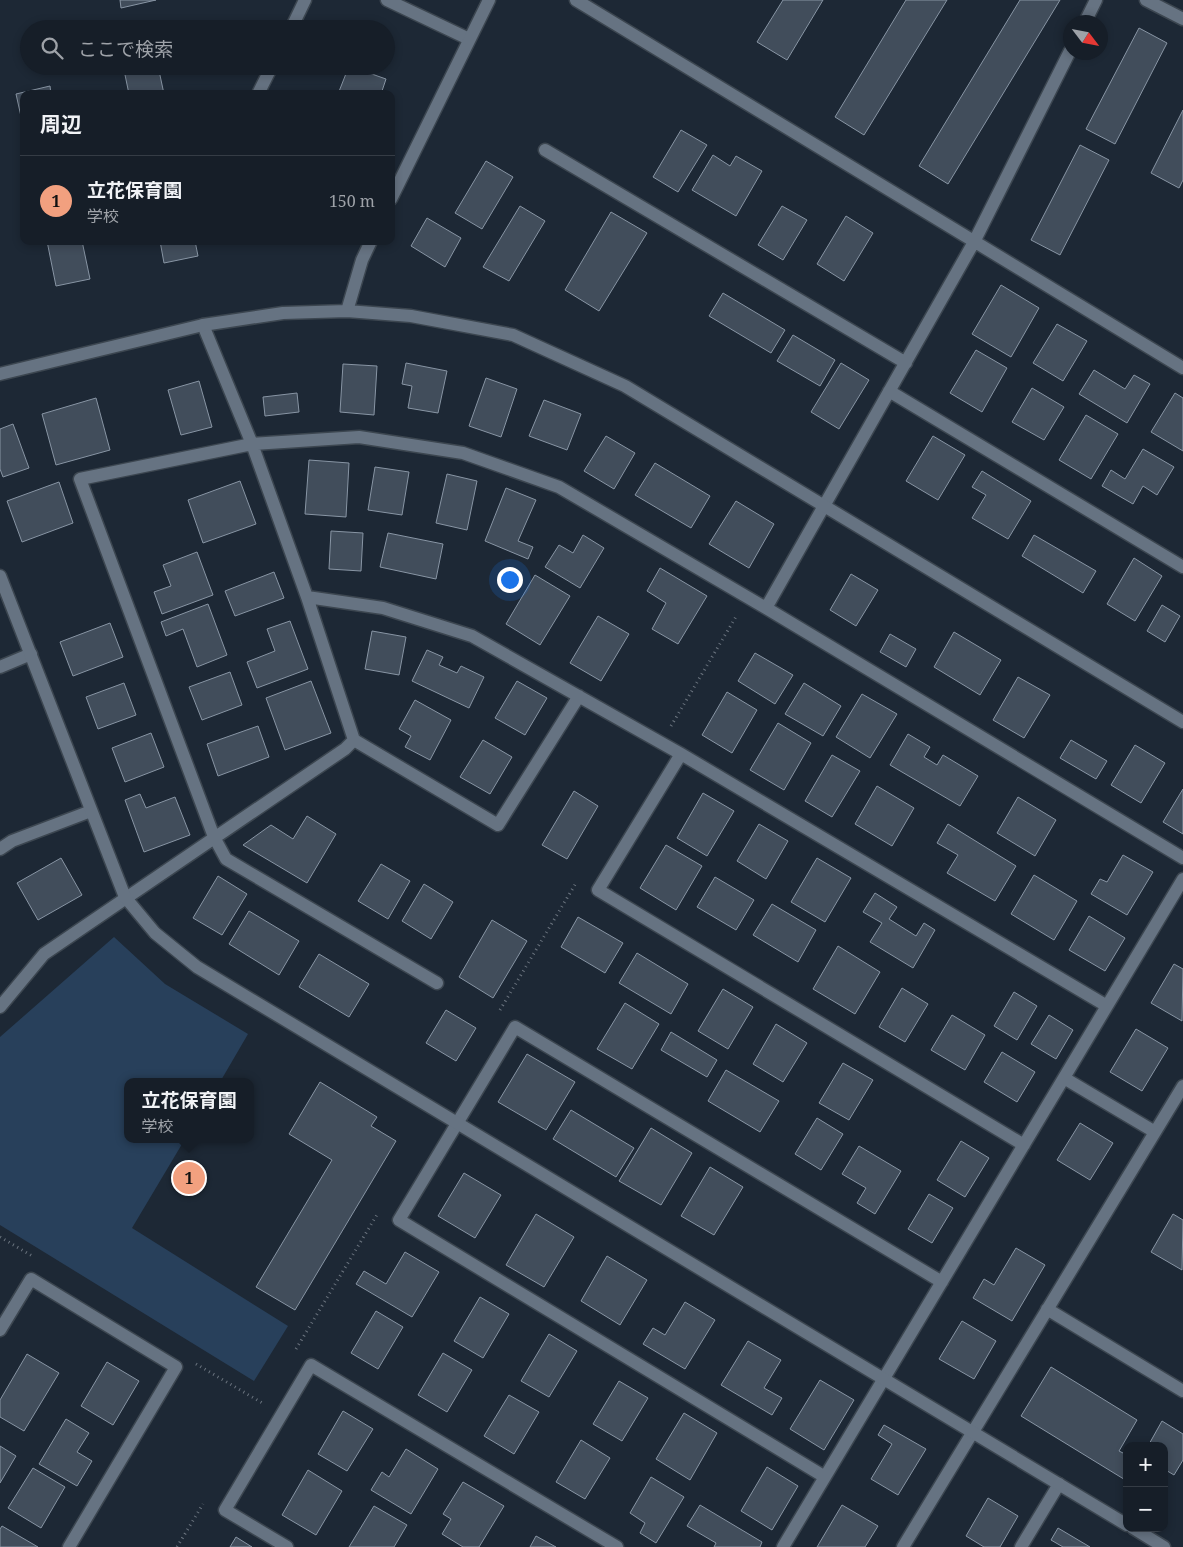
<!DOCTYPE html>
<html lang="ja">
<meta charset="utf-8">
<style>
:root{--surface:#161e28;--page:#1f2730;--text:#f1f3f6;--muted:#9ea2a8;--line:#353c45;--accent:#f2a07f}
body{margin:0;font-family:"Noto Serif","Noto Sans JP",serif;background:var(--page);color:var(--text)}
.controls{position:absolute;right:15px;bottom:15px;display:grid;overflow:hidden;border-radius:10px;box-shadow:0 2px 8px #0003}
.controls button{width:45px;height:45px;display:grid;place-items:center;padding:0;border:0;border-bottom:1px solid var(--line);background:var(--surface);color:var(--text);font:25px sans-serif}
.compass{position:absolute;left:1063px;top:15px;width:45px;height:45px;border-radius:50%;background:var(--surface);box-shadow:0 2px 8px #0003;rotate:122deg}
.you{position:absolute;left:509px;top:579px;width:18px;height:18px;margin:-12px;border:4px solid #fff;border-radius:50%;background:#1a73e8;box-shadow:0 0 0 8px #1a73e833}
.badge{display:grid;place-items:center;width:32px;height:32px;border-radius:50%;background:var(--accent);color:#111;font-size:16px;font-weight:700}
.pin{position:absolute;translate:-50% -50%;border:2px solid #fff;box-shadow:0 1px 5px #0006}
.popup{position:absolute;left:124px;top:1078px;width:130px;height:65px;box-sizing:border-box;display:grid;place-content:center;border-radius:10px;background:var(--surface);filter:drop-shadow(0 1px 4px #0005);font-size:16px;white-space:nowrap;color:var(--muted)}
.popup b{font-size:19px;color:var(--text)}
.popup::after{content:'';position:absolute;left:50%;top:100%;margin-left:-10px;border:10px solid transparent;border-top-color:var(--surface)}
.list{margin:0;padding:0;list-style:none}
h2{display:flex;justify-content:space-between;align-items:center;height:65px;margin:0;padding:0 20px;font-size:21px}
h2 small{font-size:16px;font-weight:400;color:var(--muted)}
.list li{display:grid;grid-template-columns:32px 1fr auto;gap:15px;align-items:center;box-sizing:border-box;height:90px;padding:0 20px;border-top:1px solid var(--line)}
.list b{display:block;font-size:19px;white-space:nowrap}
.list p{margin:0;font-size:16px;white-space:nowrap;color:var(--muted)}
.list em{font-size:16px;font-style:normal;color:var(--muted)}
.icon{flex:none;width:28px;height:28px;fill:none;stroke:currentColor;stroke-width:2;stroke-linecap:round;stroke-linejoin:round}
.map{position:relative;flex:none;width:1183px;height:1547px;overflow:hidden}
.search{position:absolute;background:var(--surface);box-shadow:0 2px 8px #0003;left:20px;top:20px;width:375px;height:55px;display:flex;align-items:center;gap:12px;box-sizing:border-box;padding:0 18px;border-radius:28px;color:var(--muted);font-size:19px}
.panel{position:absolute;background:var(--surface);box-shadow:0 2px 8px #0003;left:20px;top:90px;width:375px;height:155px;border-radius:10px}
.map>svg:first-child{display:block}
.green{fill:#28405b}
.building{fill:#414d5b;stroke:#8895a4}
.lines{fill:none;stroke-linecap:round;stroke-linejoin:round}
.street-casing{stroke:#3c4650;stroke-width:15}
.secondary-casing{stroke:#3c4650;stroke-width:15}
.path{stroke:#6b747f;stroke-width:3;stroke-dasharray:1 4;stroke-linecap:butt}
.street{stroke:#667382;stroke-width:12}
.secondary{stroke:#667382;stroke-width:12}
</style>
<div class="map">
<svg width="1183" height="1547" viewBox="0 0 1183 1547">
<rect width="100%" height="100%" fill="#1d2835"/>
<path class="green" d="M 114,937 L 165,984 L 248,1034 L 220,1082 L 128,1082 L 128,1139 L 185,1139 L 132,1228 L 288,1326 L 254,1381 L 0,1225 L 0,1037 Z"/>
<path class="building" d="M 120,0 L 156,0 L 121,8 Z
M 783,0 L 823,0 L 787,60 L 757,42 Z
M 906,0 L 947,0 L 864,135 L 835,117 Z
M 1020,0 L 1060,0 L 948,184 L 919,166 Z
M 1139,28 L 1167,43 L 1115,144 L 1086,129 Z
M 141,66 L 158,66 L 164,94 L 129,94 L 124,70 Z
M 349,66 L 386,79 L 381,94 L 338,94 Z
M 50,86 L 51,94 L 24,94 L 24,130 L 16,94 Z
M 1183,110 L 1183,180 L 1179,188 L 1151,173 Z
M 681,130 L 707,145 L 678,192 L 653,177 Z
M 1080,145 L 1109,160 L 1060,255 L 1031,240 Z
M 713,155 L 730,166 L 736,156 L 762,171 L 736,216 L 692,190 Z
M 486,161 L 513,177 L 482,229 L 455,213 Z
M 520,206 L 545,221 L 509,281 L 483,267 Z
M 782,206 L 807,220 L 783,260 L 758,245 Z
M 611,212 L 647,233 L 599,311 L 565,290 Z
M 846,216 L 873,233 L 844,281 L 817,264 Z
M 427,218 L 461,238 L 445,267 L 411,246 Z
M 47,241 L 82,241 L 90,279 L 56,286 Z
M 160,241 L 195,241 L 198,256 L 164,263 Z
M 1001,285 L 1039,308 L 1011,357 L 972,334 Z
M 723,293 L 785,330 L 771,353 L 709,316 Z
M 1057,324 L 1087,341 L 1063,381 L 1033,363 Z
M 793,335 L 835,360 L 820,386 L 777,361 Z
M 976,350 L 1007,368 L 982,412 L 950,393 Z
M 406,363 L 447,371 L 438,413 L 408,408 L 412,386 L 402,384 Z
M 841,363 L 869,380 L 839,429 L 811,412 Z
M 343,364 L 377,366 L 374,415 L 340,412 Z
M 1094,370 L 1125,389 L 1134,375 L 1150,384 L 1127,423 L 1079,394 Z
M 486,378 L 517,389 L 501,437 L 469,426 Z
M 199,381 L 212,427 L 181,435 L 168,390 Z
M 1032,388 L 1064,407 L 1044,440 L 1012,422 Z
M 297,393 L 299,412 L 265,416 L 263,397 Z
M 1175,393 L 1183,398 L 1183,451 L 1151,432 Z
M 96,398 L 110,450 L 56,465 L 42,414 Z
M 544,400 L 581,414 L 567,450 L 529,436 Z
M 1086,415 L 1118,434 L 1091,479 L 1059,460 Z
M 13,424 L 29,468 L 3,477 L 0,469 L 0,429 Z
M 606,436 L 635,453 L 614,489 L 584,471 Z
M 933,436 L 965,455 L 938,500 L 906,481 Z
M 1143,449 L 1174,467 L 1157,495 L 1143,486 L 1133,504 L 1102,486 L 1111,470 L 1125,479 Z
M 309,460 L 349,463 L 346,517 L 305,514 Z
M 655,463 L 710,496 L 691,528 L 635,495 Z
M 375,467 L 409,472 L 402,515 L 368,510 Z
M 982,471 L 1031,501 L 1008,539 L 972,518 L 986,495 L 972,487 Z
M 447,474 L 477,481 L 467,530 L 436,523 Z
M 240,481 L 256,524 L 203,543 L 188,500 Z
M 59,482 L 73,523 L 22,542 L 7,501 Z
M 506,488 L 536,500 L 518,541 L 533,547 L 528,559 L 485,541 Z
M 736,501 L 774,524 L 749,568 L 709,544 Z
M 331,531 L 363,533 L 361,571 L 329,569 Z
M 388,533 L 443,544 L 436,579 L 380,567 Z
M 583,535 L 604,548 L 580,588 L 545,567 L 559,545 L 573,553 Z
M 1034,535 L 1096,571 L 1083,593 L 1022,556 Z
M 197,552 L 213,595 L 162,614 L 154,592 L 171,586 L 163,565 Z
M 1134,558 L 1162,576 L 1135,621 L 1107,604 Z
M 660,568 L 707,596 L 678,644 L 652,629 L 666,603 L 647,591 Z
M 274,572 L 284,598 L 235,616 L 225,591 Z
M 851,574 L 878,590 L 856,626 L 830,610 Z
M 535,575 L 570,596 L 540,645 L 506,624 Z
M 208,604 L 227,655 L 197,667 L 183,629 L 166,636 L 161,622 Z
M 1162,605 L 1180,616 L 1165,642 L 1147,631 Z
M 598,616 L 629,634 L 601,681 L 570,663 Z
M 290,621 L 308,669 L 257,688 L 247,662 L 275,651 L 267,629 Z
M 110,623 L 123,657 L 73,676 L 60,642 Z
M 372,631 L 406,637 L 399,675 L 365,669 Z
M 954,632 L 1001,660 L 980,695 L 934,667 Z
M 890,634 L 916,649 L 906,667 L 880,652 Z
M 427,650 L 443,657 L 439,665 L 457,673 L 461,666 L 484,677 L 469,708 L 412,681 Z
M 755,653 L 793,675 L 775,704 L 738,681 Z
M 230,672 L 242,705 L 202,720 L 189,687 Z
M 1018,677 L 1050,695 L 1024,738 L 993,720 Z
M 311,681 L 331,733 L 285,750 L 266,698 Z
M 517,681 L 547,698 L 525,735 L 495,718 Z
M 124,683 L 136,715 L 98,729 L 86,697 Z
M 804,683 L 841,706 L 823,736 L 785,714 Z
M 727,692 L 757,710 L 732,753 L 702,735 Z
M 862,694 L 897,714 L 870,758 L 836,737 Z
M 415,700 L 451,720 L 430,760 L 405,747 L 411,736 L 399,729 Z
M 778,723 L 811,743 L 784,790 L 750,770 Z
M 258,726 L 269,757 L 218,776 L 207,744 Z
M 151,733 L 164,767 L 125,782 L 112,748 Z
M 908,734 L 930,747 L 924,757 L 937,765 L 943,755 L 978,776 L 960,806 L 890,765 Z
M 483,740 L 512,757 L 490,794 L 460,777 Z
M 1071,740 L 1107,761 L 1096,779 L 1060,758 Z
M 1135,745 L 1165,763 L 1141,803 L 1111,785 Z
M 832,755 L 860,771 L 832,817 L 805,801 Z
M 877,786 L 914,808 L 892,846 L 855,824 Z
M 1183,789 L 1183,834 L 1163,822 Z
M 574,791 L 598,806 L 567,859 L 542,845 Z
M 703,793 L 734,811 L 707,856 L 677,838 Z
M 140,794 L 146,808 L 175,797 L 190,835 L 144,852 L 125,800 Z
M 1018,797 L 1056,820 L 1035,856 L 997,833 Z
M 307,816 L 336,834 L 307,883 L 243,845 L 271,825 L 293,839 Z
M 759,824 L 788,841 L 766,879 L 737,861 Z
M 948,824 L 1016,866 L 995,901 L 947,873 L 958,855 L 937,843 Z
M 666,845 L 702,866 L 676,910 L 640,888 Z
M 1123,855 L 1153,872 L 1127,915 L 1091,894 L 1100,879 L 1107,882 Z
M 61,858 L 82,895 L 38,920 L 17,883 Z
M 817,858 L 851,878 L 825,922 L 791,902 Z
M 381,864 L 410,881 L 388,919 L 358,901 Z
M 1034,875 L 1077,901 L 1054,940 L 1011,914 Z
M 218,876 L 247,894 L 222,935 L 193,918 Z
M 715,877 L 754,900 L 736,930 L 697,907 Z
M 424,884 L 453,902 L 431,939 L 402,921 Z
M 875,893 L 897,907 L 889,919 L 916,936 L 924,923 L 935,930 L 913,968 L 870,942 L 882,923 L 863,912 Z
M 772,904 L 816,930 L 798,962 L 753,935 Z
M 249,911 L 299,941 L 279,975 L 229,944 Z
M 1089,916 L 1125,938 L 1105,971 L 1069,950 Z
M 578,917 L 623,943 L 605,973 L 561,947 Z
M 492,920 L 527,941 L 493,998 L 459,977 Z
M 838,946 L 880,972 L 855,1014 L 813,989 Z
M 637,953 L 688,984 L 671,1014 L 619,983 Z
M 319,954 L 369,984 L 349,1017 L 299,987 Z
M 1174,964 L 1183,969 L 1182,1021 L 1151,1003 Z
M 902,988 L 928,1004 L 905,1042 L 879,1027 Z
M 723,989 L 753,1007 L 728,1049 L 698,1031 Z
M 1014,992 L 1037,1006 L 1017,1040 L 994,1026 Z
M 625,1003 L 659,1024 L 632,1069 L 597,1049 Z
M 446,1010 L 476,1028 L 456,1061 L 426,1043 Z
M 952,1015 L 985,1035 L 965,1070 L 931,1050 Z
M 1049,1015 L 1073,1030 L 1056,1059 L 1031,1044 Z
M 776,1024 L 807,1043 L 783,1082 L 753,1064 Z
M 1136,1029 L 1168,1048 L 1142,1091 L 1110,1072 Z
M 671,1032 L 717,1060 L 707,1077 L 661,1050 Z
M 1002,1052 L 1035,1072 L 1017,1102 L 984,1082 Z
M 527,1054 L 575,1082 L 546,1130 L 498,1102 Z
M 843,1063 L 873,1080 L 849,1120 L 819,1103 Z
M 726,1070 L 779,1101 L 760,1132 L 708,1101 Z
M 320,1082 L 377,1117 L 371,1126 L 396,1141 L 295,1310 L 256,1287 L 332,1160 L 289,1134 Z
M 571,1110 L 634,1148 L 616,1177 L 553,1139 Z
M 817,1118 L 843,1134 L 821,1170 L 795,1154 Z
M 1080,1123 L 1113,1143 L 1090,1180 L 1057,1160 Z
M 651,1128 L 692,1153 L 661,1205 L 619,1181 Z
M 961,1141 L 989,1158 L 965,1197 L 937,1180 Z
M 859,1146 L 901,1171 L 875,1214 L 857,1203 L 866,1188 L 842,1174 Z
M 710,1167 L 743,1187 L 714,1235 L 681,1216 Z
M 464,1173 L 501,1195 L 475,1238 L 438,1216 Z
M 929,1194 L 953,1208 L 932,1243 L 908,1229 Z
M 536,1214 L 574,1237 L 544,1287 L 506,1265 Z
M 1173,1214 L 1183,1220 L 1182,1270 L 1151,1252 Z
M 1016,1248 L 1045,1265 L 1012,1321 L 973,1298 L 984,1279 L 994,1285 Z
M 405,1252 L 439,1272 L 412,1317 L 356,1284 L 364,1271 L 386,1284 Z
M 607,1256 L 647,1280 L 620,1325 L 581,1301 Z
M 480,1297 L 509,1314 L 483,1358 L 454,1341 Z
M 685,1302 L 715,1320 L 685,1369 L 643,1344 L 653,1328 L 665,1335 Z
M 376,1311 L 403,1327 L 378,1369 L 351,1353 Z
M 962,1321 L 996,1341 L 974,1379 L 939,1359 Z
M 549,1334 L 577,1351 L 549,1397 L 521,1381 Z
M 748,1341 L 781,1360 L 764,1388 L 782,1398 L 772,1415 L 721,1385 Z
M 443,1353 L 472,1370 L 447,1412 L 418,1395 Z
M 27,1354 L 59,1373 L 24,1431 L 0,1417 L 0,1400 Z
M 107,1362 L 139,1381 L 113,1425 L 81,1406 Z
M 1051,1367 L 1137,1420 L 1119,1451 L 1127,1455 L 1127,1481 L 1021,1416 Z
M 820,1380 L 854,1400 L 824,1450 L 790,1429 Z
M 619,1381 L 648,1398 L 622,1441 L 593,1424 Z
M 509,1395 L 539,1412 L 514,1454 L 484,1436 Z
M 343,1411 L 373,1429 L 347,1471 L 318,1454 Z
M 684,1413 L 717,1433 L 690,1480 L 656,1459 Z
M 66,1419 L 89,1433 L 77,1452 L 92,1461 L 77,1486 L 39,1464 Z
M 1162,1421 L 1183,1434 L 1183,1460 L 1174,1475 L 1164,1469 L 1164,1446 L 1148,1446 Z
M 884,1425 L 926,1449 L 898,1495 L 871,1479 L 892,1444 L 878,1435 Z
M 581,1440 L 610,1458 L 585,1499 L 556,1482 Z
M 0,1446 L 16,1456 L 0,1483 Z
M 406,1449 L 438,1469 L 411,1514 L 371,1490 L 382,1472 L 389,1477 Z
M 767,1467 L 798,1486 L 772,1530 L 741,1511 Z
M 33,1468 L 65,1487 L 41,1528 L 8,1508 Z
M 308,1470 L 342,1491 L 316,1535 L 282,1515 Z
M 651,1477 L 684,1497 L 656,1543 L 640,1533 L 645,1523 L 630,1513 Z
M 463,1482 L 504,1506 L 479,1547 L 463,1547 L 442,1534 L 451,1519 L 443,1514 Z
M 988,1498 L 1018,1516 L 1000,1547 L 984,1547 L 966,1536 Z
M 700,1505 L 762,1542 L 760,1547 L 714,1547 L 716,1543 L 687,1526 Z
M 842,1505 L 878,1526 L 865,1547 L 817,1547 Z
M 374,1506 L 407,1525 L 394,1547 L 349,1547 Z
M 2,1526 L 38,1547 L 0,1547 L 0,1529 Z
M 1058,1528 L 1090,1547 L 1063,1547 L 1051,1540 Z
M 536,1536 L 556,1547 L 530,1547 Z
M 236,1537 L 252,1547 L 230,1547 Z"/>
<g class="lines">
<defs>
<path id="street" d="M 387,0 L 469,39
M 576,0 L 1183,368
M 1146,0 L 1183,19
M 1085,22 L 1096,0
M 291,29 L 305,0
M 258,94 L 272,66
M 545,150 L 906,363
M 889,391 L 1183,567
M 307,597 L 383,608 L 472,636 L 681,754 L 1107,1006
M 766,608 L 974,242 L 1070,51
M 0,667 L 31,654
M 354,740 L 498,825 L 579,696
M 681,754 L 598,890 L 1024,1145
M 0,849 L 12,841 L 91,811
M 437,983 L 226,859 L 214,837 L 80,479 L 252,444 L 359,437 L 463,453 L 559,487 L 766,608 L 1183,858
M 0,1007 L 44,954 L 345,749 L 354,740 L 307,597 L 252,444 L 203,325
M 1064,1078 L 1155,1132
M 1047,1309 L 1183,1391
M 0,1330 L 31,1279 L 176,1367 L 69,1547
M 825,1477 L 399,1220 L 515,1027 L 942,1282
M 287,1547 L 225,1510 L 311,1365 L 617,1547
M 783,1547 L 1183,879
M 903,1547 L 1183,1086
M 1021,1547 L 1059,1484"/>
<path id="secondary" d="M 391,199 L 489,0
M 347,311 L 362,260 L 371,241
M 0,374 L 203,325 L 283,313 L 347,311 L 411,316 L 513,335 L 625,386 L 1183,722
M 0,576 L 125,897 L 155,933 L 197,967 L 1127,1525
M 1133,1528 L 1164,1547"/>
</defs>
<use href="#street" class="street-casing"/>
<use href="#secondary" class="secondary-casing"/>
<path class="path" d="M 671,726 L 737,615
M 500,1010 L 576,883
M 0,1237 L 34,1257
M 296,1349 L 378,1213
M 196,1364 L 264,1404
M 177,1547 L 203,1504"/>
<use href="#street" class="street"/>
<use href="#secondary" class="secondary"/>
</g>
</svg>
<div class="controls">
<button>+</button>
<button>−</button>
</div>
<svg class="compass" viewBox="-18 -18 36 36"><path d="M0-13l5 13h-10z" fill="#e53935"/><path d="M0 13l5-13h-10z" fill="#9ea2a8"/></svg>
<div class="you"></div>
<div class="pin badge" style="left:189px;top:1178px">1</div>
<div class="popup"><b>立花保育園</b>学校</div>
<div class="search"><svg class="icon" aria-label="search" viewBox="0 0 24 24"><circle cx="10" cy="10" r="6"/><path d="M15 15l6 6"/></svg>ここで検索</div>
<section class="panel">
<h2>周辺<small></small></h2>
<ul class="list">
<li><span class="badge">1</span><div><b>立花保育園</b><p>学校</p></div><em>150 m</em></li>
</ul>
</section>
</div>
